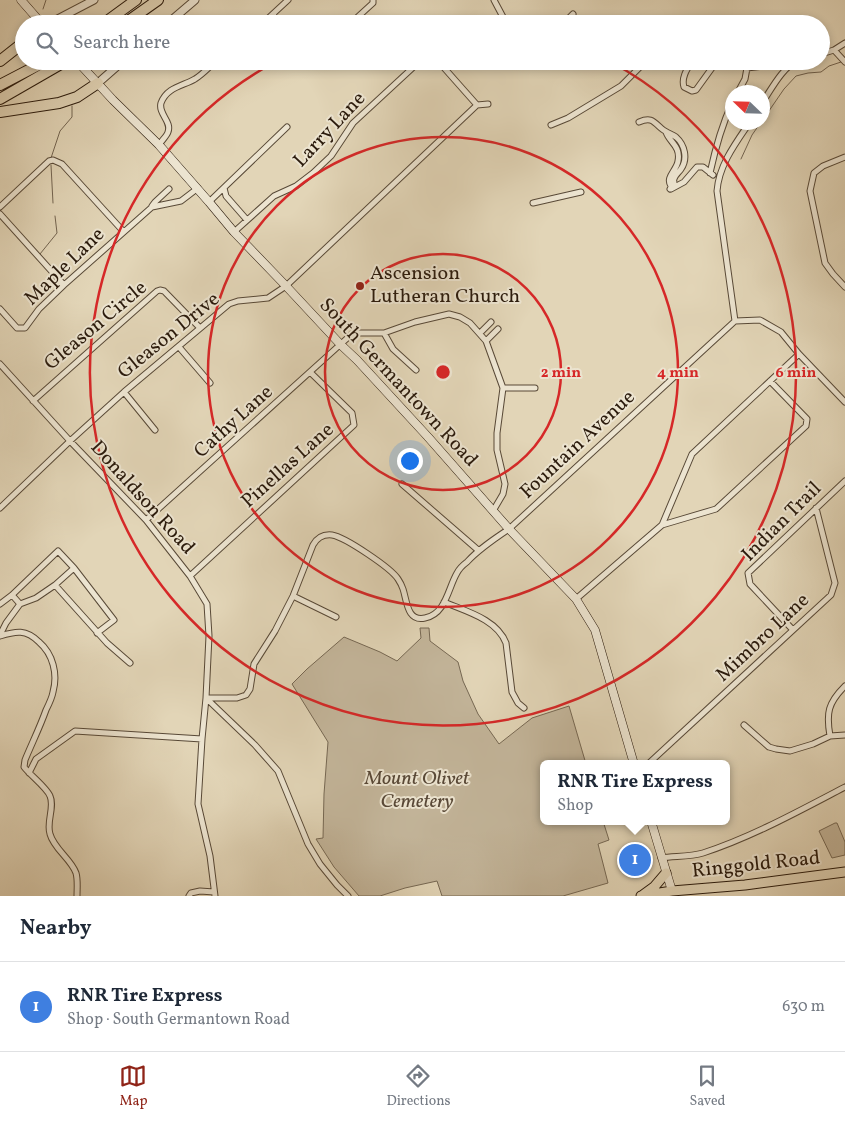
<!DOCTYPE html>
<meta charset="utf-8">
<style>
:root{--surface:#fff;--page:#f6f6f7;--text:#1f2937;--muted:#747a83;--line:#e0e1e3;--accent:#8f2418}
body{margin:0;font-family:Vollkorn,serif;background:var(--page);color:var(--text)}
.compass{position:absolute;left:725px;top:85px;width:45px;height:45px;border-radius:50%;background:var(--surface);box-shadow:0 2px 8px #0003;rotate:293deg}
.you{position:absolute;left:409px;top:460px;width:18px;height:18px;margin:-12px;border:4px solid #fff;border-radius:50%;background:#1a73e8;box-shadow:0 0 0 8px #1a73e833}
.badge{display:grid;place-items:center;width:32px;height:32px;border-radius:50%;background:var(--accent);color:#fff;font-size:16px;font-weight:700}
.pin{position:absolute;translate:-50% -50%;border:2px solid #fff;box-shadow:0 1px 5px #0006}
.popup{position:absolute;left:540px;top:760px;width:190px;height:65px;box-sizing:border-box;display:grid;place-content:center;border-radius:8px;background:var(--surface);filter:drop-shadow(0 1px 4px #0005);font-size:16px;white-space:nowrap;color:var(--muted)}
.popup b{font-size:19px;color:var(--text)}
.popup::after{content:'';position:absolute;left:50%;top:100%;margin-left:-10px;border:10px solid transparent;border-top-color:var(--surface)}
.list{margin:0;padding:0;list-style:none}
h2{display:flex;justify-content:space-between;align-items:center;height:65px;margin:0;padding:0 20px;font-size:21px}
h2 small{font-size:16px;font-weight:400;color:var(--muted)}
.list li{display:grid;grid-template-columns:32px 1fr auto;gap:15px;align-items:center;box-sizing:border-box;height:90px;padding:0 20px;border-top:1px solid var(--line)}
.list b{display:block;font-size:19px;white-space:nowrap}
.list p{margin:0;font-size:16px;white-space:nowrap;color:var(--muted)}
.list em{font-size:16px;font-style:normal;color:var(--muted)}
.icon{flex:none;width:28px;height:28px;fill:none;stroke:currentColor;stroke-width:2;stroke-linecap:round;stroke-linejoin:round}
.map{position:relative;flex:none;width:845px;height:896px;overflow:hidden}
.search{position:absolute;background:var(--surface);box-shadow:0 2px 8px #0003;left:15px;right:15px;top:15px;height:55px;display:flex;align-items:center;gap:12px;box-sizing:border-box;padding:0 18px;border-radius:28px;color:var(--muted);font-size:19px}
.sheet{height:155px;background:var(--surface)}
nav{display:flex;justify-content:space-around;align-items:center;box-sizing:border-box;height:70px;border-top:1px solid var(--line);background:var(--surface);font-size:14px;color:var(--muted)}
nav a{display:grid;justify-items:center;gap:2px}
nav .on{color:var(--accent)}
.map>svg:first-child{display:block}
.green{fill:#c3b59a;stroke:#766853}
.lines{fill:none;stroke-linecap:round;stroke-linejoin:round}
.stream{stroke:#736450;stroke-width:1}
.minor-casing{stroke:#584937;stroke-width:7}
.tertiary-casing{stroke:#584937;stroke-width:9}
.secondary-casing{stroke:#2a1a0c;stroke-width:9}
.primary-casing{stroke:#2a1a0c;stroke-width:11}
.motorway-casing{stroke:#2a1a0c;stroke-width:12}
.minor{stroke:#ece4d0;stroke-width:5}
.tertiary{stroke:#ece4d0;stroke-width:7}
.secondary{stroke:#ece4d0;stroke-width:8}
.primary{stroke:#e2d5b7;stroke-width:9}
.motorway{stroke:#e2d5b7;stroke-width:10}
.ring{fill:none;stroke:#d62828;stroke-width:2.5}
.poi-dot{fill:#8f2418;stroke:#ece4d0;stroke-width:2}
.labels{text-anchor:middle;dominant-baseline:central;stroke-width:4;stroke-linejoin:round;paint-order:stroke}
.street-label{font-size:20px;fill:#2a1a0c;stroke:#ece4d0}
.poi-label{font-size:20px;fill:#2a1a0c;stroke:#ece4d0;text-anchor:start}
.park-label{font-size:20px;font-style:italic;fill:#584837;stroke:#ece4d0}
.centre{fill:#d62828;stroke:#ece4d0;stroke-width:2.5}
.ring-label{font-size:15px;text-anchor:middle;font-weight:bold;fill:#d62828;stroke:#ece4d0;stroke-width:4;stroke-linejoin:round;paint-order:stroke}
</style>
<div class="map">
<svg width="845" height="896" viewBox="0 0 845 896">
<rect width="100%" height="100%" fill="#e2d5b7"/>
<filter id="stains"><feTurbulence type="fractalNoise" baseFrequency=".004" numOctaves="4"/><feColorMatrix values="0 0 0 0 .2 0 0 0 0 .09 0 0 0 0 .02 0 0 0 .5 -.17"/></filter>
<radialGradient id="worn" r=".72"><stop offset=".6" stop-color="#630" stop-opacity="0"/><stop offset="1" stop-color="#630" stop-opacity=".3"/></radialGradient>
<path class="green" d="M 420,628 L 429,628 L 430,641 L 458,662 L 463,681 L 478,714 L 499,744 L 532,718 L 569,706 L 586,764 L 544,764 L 544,821 L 603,821 L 609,840 L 598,844 L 608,883 L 563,896 L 442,896 L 437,881 L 405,888 L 380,896 L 359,896 L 334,867 L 316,839 L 323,838 L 324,794 L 328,742 L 292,684 L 307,669 L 344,637 L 380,652 L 397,661 L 421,638 Z
M 835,823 L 837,823 L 845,842 L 845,855 L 832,858 L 819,831 Z"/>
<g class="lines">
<path class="stream" d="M 43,9 L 46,0
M 762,121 L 784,89 L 796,76 L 808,73 L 821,72 L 829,66 L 841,62
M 51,158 L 60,131 L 72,117 L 72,106
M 741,159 L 752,135 L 761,122
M 51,165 L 53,203
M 40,254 L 57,233 L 55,216"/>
<defs>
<path id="minor" d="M 494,0 L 503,17 L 500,24
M 273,15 L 281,24
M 262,24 L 288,0
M 350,24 L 373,3 L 373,0
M 563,24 L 573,14
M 692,24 C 707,16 716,19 732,24
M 834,50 L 845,62
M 821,54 L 834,50 L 845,43
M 438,61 L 477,105 L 488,104
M 692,61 C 687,69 681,78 684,87 L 692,91 L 696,90 L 717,61
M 736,61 L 747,68 L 745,79 L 738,92
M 747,68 L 790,63
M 762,103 C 771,90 783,66 798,61
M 639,122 C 651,117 653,121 662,129 C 666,132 671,134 676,137 C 685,145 688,159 681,169 C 679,172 675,175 674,179 C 673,180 674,181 674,183 C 673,185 671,187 670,189
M 551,125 L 568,118 L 621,86 L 646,61
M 666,132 C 669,142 681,146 678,161 C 677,170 665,177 671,186
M 159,145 C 161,141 167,136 168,132 C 172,121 158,114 161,103 C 167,87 183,86 195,79 C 203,74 209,67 216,61
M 845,157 L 823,166 L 814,173 L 810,191 L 825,263 L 833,274 L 845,287
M 710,173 C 715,150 722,125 732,103
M 224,188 L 226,196 L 247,220
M 671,189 L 684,182 L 697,167 L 703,167 L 713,175
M 209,202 L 287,127
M 533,203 L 581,192
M 152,206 L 155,202 L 169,189
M 0,207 L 49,161 L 53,160 L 62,164 L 123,231
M 0,214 L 64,285
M 234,232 L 274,196 L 296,186 L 313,173 L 331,156 L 353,123 L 420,61
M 0,309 L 17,328 L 25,328 L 39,309 L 64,285 L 152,207 L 181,201 L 198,188
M 735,321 L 760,320 L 781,332 L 799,354 L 845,402
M 384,333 L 393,349 L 416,370
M 480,333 L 491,322
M 486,341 L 498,329
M 179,347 L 210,383
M 0,364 L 70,441 L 146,520 L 190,576 L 207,604 L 209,636 L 206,698 L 255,745 L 278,771 L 308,844 L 320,864 L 337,885 L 348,896
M 503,388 L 535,388
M 124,392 L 155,430
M 33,401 L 157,291 L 160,290 L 164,291 L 200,328
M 402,484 L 478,550
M 0,508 L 70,441 L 124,392 L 229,304 L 238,301 L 268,298 L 286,286 L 477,105
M 146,520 L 353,333 L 384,333 L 415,322 L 449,314 L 460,317 L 470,323 L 486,341 L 503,388 L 497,433 L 497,450 L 505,484 L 503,494 L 493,511
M 662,525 L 716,509 L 806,426 L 807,419 L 770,381
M 74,568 L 114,620 L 97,633
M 190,576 L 354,425 L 352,413 L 311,373
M 293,596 L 336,617
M 576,599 L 662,525 L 692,454 L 799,354
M 444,602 C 465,611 497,619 506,643 L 512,692 L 518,703 L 524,708
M 0,604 L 12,595 L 58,551 L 74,568 L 55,585
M 20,604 L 36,598 L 55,585 L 107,643 L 130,663
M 793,630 L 750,584 L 748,573 L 845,481
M 0,635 L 6,623 L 20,604 L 12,595
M 0,636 C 16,631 26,629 39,642 C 53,654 58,674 53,692 C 52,698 49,704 46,710 C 40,727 32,743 25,760 L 24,767 C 30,775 47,788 50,796 C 55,807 46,822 50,834 C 54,849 71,859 76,873 C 78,880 77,889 77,896
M 744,725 L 769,747 L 776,749 L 790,751 L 813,744 L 830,736 L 845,735
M 830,736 C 826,713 828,703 845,686
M 648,764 L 831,595 L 835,583 L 816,508
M 29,773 L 36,759 L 75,731 L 202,739
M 661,858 C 675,856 690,857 703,853 C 752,837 799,811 845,787
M 189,896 L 191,893 L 200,891 L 214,892
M 215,896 L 210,856 L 198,804 L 202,739 L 206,698 L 237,698 L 246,695 L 250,689 L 254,664 L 275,631 L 293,596 L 313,545 C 317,538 323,534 332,535 C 345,537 391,568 398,579 C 400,582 402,586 403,589 C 407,601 407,622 425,618 C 446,614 448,588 457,573 C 459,569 463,565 467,562 C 479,549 494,539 509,529 L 735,321 L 717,191 C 719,165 735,144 750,122"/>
<path id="tertiary" d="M 48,24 L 94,0
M 167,24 L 195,0
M 98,83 L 123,61"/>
<path id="secondary" d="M 21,0 L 42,24
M 77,61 L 113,100 L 159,145 L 209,202 L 234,232 L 286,286 L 341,345 L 357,360 L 428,437 L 509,529 L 576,599 L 595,630 L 634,764
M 651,821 L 672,891"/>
<path id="primary" d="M 643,895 L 654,887 L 666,873
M 641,896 L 672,891 L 745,885 L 845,872"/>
<path id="motorway" d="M 103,24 L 136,0
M 124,24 L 158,0
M 0,61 L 24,42
M 0,85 L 46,61
M 0,99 L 66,61
M 0,112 L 59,103 L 77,97 L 98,83"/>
</defs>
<use href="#minor" class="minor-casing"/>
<use href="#tertiary" class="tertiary-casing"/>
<use href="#secondary" class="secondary-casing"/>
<use href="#primary" class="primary-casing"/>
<use href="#motorway" class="motorway-casing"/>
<use href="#minor" class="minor"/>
<use href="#tertiary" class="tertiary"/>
<use href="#secondary" class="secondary"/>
<use href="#primary" class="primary"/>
<use href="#motorway" class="motorway"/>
</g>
<g class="ring">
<circle cx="443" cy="372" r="118"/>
<circle cx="443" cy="372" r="235"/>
<path d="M388 23A353 353 0 0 1 498 23M611 62A353 353 0 1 1 275 62"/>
</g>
<circle class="poi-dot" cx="360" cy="286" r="5"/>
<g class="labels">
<g class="street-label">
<text transform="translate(330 130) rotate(-47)">Larry Lane</text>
<text transform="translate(65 267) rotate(-44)">Maple Lane</text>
<text transform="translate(96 326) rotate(-40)">Gleason Circle</text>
<text transform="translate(169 336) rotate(-39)">Gleason Drive</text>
<text transform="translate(398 383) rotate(47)">South Germantown Road</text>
<text transform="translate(234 422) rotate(-42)">Cathy Lane</text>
<text transform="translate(578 445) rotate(-43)">Fountain Avenue</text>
<text transform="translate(288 466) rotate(-42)">Pinellas Lane</text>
<text transform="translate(142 498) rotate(48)">Donaldson Road</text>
<text transform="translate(782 522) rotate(-45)">Indian Trail</text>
<text transform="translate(763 638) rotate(-43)">Mimbro Lane</text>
<text transform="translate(756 865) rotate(-6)">Ringgold Road</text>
</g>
<g class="poi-label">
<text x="370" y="274">Ascension<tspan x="370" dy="23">Lutheran Church</tspan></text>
</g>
<g class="park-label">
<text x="417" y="779">Mount Olivet<tspan x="417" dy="23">Cemetery</tspan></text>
</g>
</g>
<circle cx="443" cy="372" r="8" class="centre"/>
<g class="ring-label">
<text x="561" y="377">2 min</text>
<text x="678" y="377">4 min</text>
<text x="796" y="377">6 min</text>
</g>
<rect width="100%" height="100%" filter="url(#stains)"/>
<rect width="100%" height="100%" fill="url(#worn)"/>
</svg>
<svg class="compass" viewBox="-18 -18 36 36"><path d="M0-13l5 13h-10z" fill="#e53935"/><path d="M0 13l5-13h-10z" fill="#747a83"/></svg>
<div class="you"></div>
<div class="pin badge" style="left:635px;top:860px;background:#3f7fe0">1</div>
<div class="popup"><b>RNR Tire Express</b>Shop</div>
<div class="search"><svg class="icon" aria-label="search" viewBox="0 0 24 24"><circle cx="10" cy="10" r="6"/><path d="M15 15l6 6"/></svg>Search here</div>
</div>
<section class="sheet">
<h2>Nearby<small></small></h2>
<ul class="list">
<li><span class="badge" style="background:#3f7fe0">1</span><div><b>RNR Tire Express</b><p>Shop · South Germantown Road</p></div><em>630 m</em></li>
</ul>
</section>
<nav>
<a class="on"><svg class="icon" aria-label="map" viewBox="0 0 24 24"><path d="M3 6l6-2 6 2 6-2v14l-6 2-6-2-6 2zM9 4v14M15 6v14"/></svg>Map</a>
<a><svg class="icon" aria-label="directions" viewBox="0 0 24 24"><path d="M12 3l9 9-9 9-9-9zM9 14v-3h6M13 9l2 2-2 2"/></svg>Directions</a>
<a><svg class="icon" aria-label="saved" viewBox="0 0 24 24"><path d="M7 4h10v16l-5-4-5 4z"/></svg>Saved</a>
</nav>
